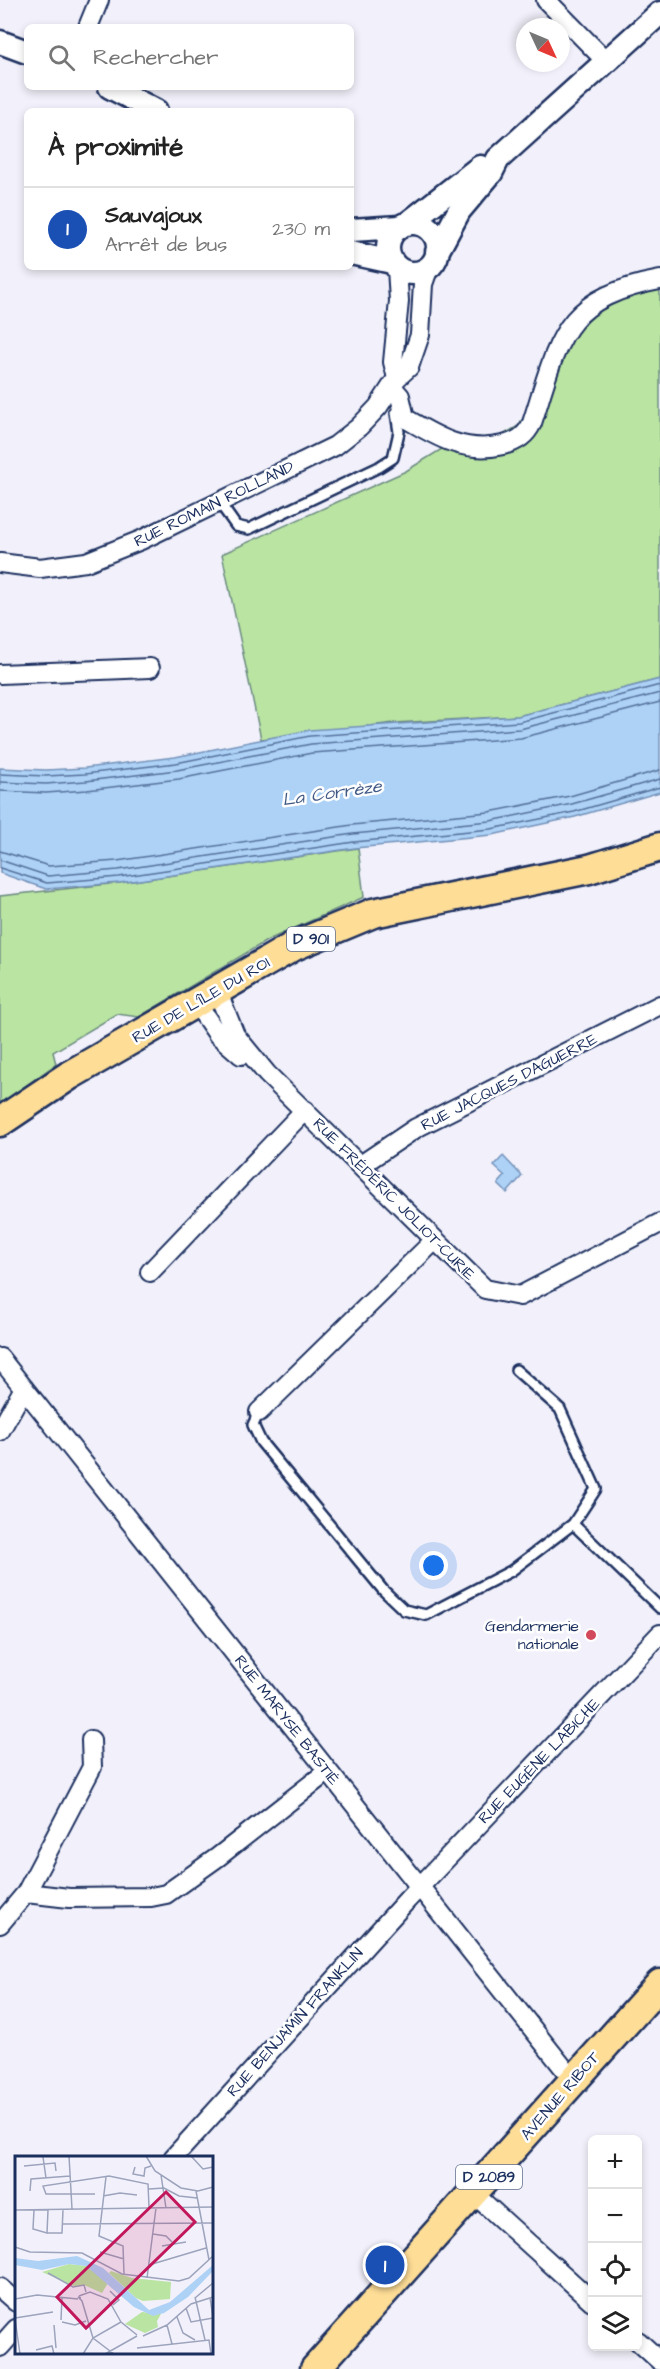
<!DOCTYPE html>
<html lang="fr">
<meta charset="utf-8">
<style>
:root{--surface:#fff;--page:#f6f6f6;--text:#222;--muted:#767676;--line:#e0e0e0;--accent:#2563eb}
body{margin:0;font-family:"Architects Daughter",sans-serif;background:var(--page);color:var(--text)}
.controls{position:absolute;right:18px;bottom:18px;display:grid;overflow:hidden;border-radius:9px;box-shadow:0 3px 9px #0003}
.controls button{width:54px;height:54px;display:grid;place-items:center;padding:0;border:0;border-bottom:2px solid var(--line);background:var(--surface);color:var(--text);font:30px sans-serif}
.compass{position:absolute;left:516px;top:18px;width:54px;height:54px;border-radius:50%;background:var(--surface);box-shadow:0 3px 9px #0003;rotate:134deg}
.you{position:absolute;left:434px;top:1566px;width:21px;height:21px;margin:-15px;border:4px solid #fff;border-radius:50%;background:#1a73e8;box-shadow:0 0 0 9px #1a73e833}
.badge{display:grid;place-items:center;width:39px;height:39px;border-radius:50%;background:var(--accent);color:#fff;font-size:20px;font-weight:700}
.pin{position:absolute;translate:-50% -50%;border:3px solid #fff;box-shadow:0 2px 6px #0006}
.list{margin:0;padding:0;list-style:none}
h2{display:flex;justify-content:space-between;align-items:center;height:78px;margin:0;padding:0 24px;font-size:26px}
h2 small{font-size:20px;font-weight:400;color:var(--muted)}
.list li{display:grid;grid-template-columns:39px 1fr auto;gap:18px;align-items:center;box-sizing:border-box;height:84px;padding:0 24px;border-top:2px solid var(--line)}
.list b{display:block;font-size:22px;white-space:nowrap}
.list p{margin:0;font-size:20px;white-space:nowrap;color:var(--muted)}
.list em{font-size:20px;font-style:normal;color:var(--muted)}
.icon{flex:none;width:33px;height:33px;fill:none;stroke:currentColor;stroke-width:2;stroke-linecap:round;stroke-linejoin:round}
.map{position:relative;flex:none;width:660px;height:2369px;overflow:hidden}
.search{position:absolute;background:var(--surface);box-shadow:0 3px 9px #0003;left:24px;top:24px;width:330px;height:66px;display:flex;align-items:center;gap:15px;box-sizing:border-box;padding:0 21px;border-radius:9px;color:var(--muted);font-size:22px}
.panel{position:absolute;background:var(--surface);box-shadow:0 3px 9px #0003;left:24px;top:108px;width:330px;height:162px;border-radius:9px}
.map>svg:first-child{display:block}
.green{fill:#bae4a1;stroke:#6a8a80;stroke-width:1.5}
.water{fill:#add2f6;stroke:#7391b9;stroke-width:1.5}
.lines{fill:none;stroke-linecap:round;stroke-linejoin:round}
.shore{stroke:#55709b;stroke-width:1.5}
.service-casing{stroke:#1b2f5e;stroke-width:14}
.minor-casing{stroke:#1b2f5e;stroke-width:22}
.tertiary-casing{stroke:#1b2f5e;stroke-width:27}
.primary-casing{stroke:#1b2f5e;stroke-width:33}
.service{stroke:#fff;stroke-width:9}
.minor{stroke:#fff;stroke-width:18}
.tertiary{stroke:#fff;stroke-width:22}
.primary{stroke:#fedd96;stroke-width:28}
.poi-dot{fill:#d1495b;stroke:#fff;stroke-width:2}
.labels{text-anchor:middle;dominant-baseline:central;stroke-width:5;stroke-linejoin:round;paint-order:stroke}
.shield{fill:#fff;stroke:#5f6d8e;stroke-width:1.5}
.shield-label{font-size:15px;font-weight:bold;fill:#1b2f5e}
.street-label{font-size:16px;fill:#1b2f5e;stroke:#fff}
.poi-label{font-size:16px;fill:#1b2f5e;stroke:#fff;text-anchor:end}
.water-label{font-size:18px;font-style:italic;fill:#405884;stroke:#fff}
.inset-road{fill:none;stroke:#9ca3bc;stroke-width:1.5}
.view{fill:#c2185b;fill-opacity:0.15;stroke:#c2185b;stroke-width:3}
.inset-edge{fill:none;stroke:#1b2f5e;stroke-width:3}
</style>
<div class="map">
<svg width="660" height="2369" viewBox="0 0 660 2369">
<rect width="100%" height="100%" fill="#f2f1fb"/>
<filter id="ink" filterUnits="userSpaceOnUse"><feTurbulence type="fractalNoise" baseFrequency=".0167" numOctaves="2"/><feDisplacementMap in="SourceGraphic" scale="12" xChannelSelector="R" yChannelSelector="G"/><feConvolveMatrix kernelMatrix="1 2 1 2 8 2 1 2 1" color-interpolation-filters="sRGB"/></filter>
<g filter="url(#ink)">
<path class="green" d="M 660,277 L 660,679 L 518,716 L 394,723 L 261,739 L 222,554 L 406,471 L 463,436 L 496,439 L 518,426 L 527,412 L 557,331 L 595,291 Z
M 358,848 L 364,897 L 268,940 L 139,1017 L 117,1014 L 53,1052 L 56,1064 L 0,1104 L 0,896 L 119,883 Z"/>
<path class="water" d="M 660,679 L 660,792 L 575,817 L 492,835 L 355,848 L 119,883 L 46,889 L 0,873 L 0,768 L 46,770 L 85,768 L 175,757 L 309,730 L 518,716 Z
M 503,1156 L 522,1176 L 507,1193 L 498,1184 L 505,1176 L 494,1166 Z"/>
<g class="lines">
<path class="shore" d="M 0,774 L 46,776 L 85,774 L 176,763 L 310,736 L 519,722 L 660,685
M 0,782 L 46,784 L 86,781 L 177,770 L 311,744 L 520,729 L 660,693
M 0,791 L 46,793 L 87,790 L 179,779 L 312,753 L 521,738 L 660,702
M 0,851 L 49,866 L 117,861 L 352,825 L 489,812 L 570,796 L 660,770
M 0,860 L 48,876 L 118,870 L 353,834 L 490,821 L 572,804 L 660,779
M 0,868 L 47,883 L 119,877 L 354,842 L 491,829 L 574,812 L 660,787"/>
<defs>
<path id="service" d="M 219,502 L 236,526 L 249,529 L 379,467 L 393,458 L 399,432 L 396,413
M 516,1370 L 560,1409 L 596,1489 L 573,1524
M 259,1412 L 253,1425 L 261,1442 L 383,1590 L 404,1610 L 426,1615 L 511,1571 L 573,1524 L 660,1608"/>
<path id="minor" d="M 546,0 L 605,60
M 88,27 L 99,0
M 397,268 L 399,301 L 393,362 L 397,378
M 393,388 L 400,396 L 405,418 C 437,437 465,454 503,445 C 517,442 526,436 532,423 C 559,339 562,298 660,280
M 0,563 L 40,568 L 86,562 L 141,540 L 335,446 L 359,427 L 378,407 L 397,378 L 409,367 L 420,335 L 423,284 L 429,267
M 0,674 L 150,668
M 217,990 L 235,1035 L 267,1074 L 485,1289 L 520,1296 L 660,1223
M 196,1003 L 218,1035 L 241,1055
M 361,1165 L 416,1128 L 660,1005
M 150,1272 L 305,1110
M 0,1358 L 574,2081
M 259,1412 L 435,1240
M 0,1431 L 24,1388
M 26,1893 L 69,1898 L 151,1897 L 166,1894 L 218,1857 L 328,1771
M 0,1924 L 26,1893 L 92,1767 L 91,1740
M 173,2158 L 408,1899 L 660,1634
M 474,2194 L 592,2301
M 0,2288 L 16,2302
M 638,2341 L 660,2361
M 0,2347 L 16,2329"/>
<path id="tertiary" d="M 0,42 L 27,52
M 110,87 L 156,111
M388 248a25 25 0 1 1 50 0a25 25 0 1 1-50 0Z
M 407,224 L 480,167
M 351,230 L 400,227
M 437,252 L 459,211 L 491,173 L 498,159 L 660,13
M 351,253 L 392,262"/>
<path id="primary" d="M 0,1122 L 70,1075 L 294,946 L 373,913 L 589,869 L 660,847
M 315,2369 L 660,1984"/>
</defs>
<use href="#service" class="service-casing"/>
<use href="#minor" class="minor-casing"/>
<use href="#tertiary" class="tertiary-casing"/>
<use href="#primary" class="primary-casing"/>
<use href="#service" class="service"/>
<use href="#minor" class="minor"/>
<use href="#tertiary" class="tertiary"/>
<use href="#primary" class="primary"/>
</g>
</g>
<circle class="poi-dot" cx="591" cy="1635" r="6"/>
<g class="labels">
<g class="shield">
<rect x="287" y="927" width="48" height="24" rx="4.5"/>
<rect x="456" y="2165" width="66" height="24" rx="4.5"/>
</g>
<g class="shield-label">
<text x="311" y="939">D 901</text>
<text x="489" y="2177">D 2089</text>
</g>
<g class="street-label">
<text transform="translate(214 504) rotate(-26)">RUE ROMAIN ROLLAND</text>
<text transform="translate(201 1000) rotate(-30)">RUE DE L'ÎLE DU ROI</text>
<text transform="translate(509 1082) rotate(-27)">RUE JACQUES DAGUERRE</text>
<text transform="translate(394 1199) rotate(45)">RUE FRÉDÉRIC JOLIOT-CURIE</text>
<text transform="translate(287 1720) rotate(52)">RUE MARYSE BASTIÉ</text>
<text transform="translate(539 1761) rotate(-46)">RUE EUGÈNE LABICHE</text>
<text transform="translate(295 2022) rotate(-48)">RUE BENJAMIN FRANKLIN</text>
<text transform="translate(560 2096) rotate(-49)">AVENUE RIBOT</text>
</g>
<g class="poi-label">
<text x="579" y="1626">Gendarmerie<tspan x="579" dy="18">nationale</tspan></text>
</g>
<g class="water-label">
<text transform="translate(332 793) rotate(-8)">La Corrèze</text>
</g>
</g>
<g transform="translate(15 2156)">
<rect width="198" height="198" fill="#f2f1fb"/>
<path d="M 54,108 L 71,110 L 93,127 L 87,137 L 69,129 L 61,131 L 27,116 ZM 96,115 L 117,122 L 156,126 L 155,143 L 128,145 L 121,142 L 94,117 ZM 127,156 L 146,158 L 142,165 L 143,171 L 130,177 L 110,168 Z" fill="#bae4a1"/>
<path d="M 62,100 L 88,112 L 134,154 L 155,146 L 198,109 L 198,115 L 173,141 L 149,157 L 138,160 L 119,151 L 71,110 L 54,108 L 27,114 L 0,109 L 0,102 L 23,105 Z" fill="#add2f6"/>
<path class="inset-road" d="M 54,0 L 57,53M 131,0 L 140,15 L 166,32 L 183,35 L 198,31M 176,0 L 188,13 L 198,11M 28,1 L 31,22M 9,10 L 40,7 L 41,15M 120,11 L 118,18 L 129,20 L 130,12 L 136,10M 146,19 L 151,52M 91,21 L 84,80 L 108,90 L 109,118M 134,33 L 149,32 L 164,40 L 182,42M 15,35 L 16,23 L 55,20M 181,35 L 194,104M 80,38 L 31,38 L 28,30 L 94,20 L 133,28 L 134,51M 88,40 L 105,37 L 122,39M 0,54 L 198,51M 19,54 L 18,73 L 32,77 L 33,54M 48,68 L 198,67M 32,77 L 47,77 L 48,54M 138,78 L 151,80 L 157,86M 147,90 L 171,86M 0,91 L 15,96 L 67,97 L 107,118 L 164,125 L 174,122 L 198,100M 85,96 L 109,103M 134,109 L 191,92M 33,117 L 58,131 L 69,129 L 71,136M 132,122 L 141,52M 95,135 L 104,144 L 98,149M 64,140 L 75,136 L 93,143 L 106,166 L 122,179M 180,141 L 190,184M 66,142 L 63,141 L 67,145 L 78,182 L 99,198M 180,142 L 198,127M 195,142 L 198,161M 0,143 L 22,139 L 63,143M 171,152 L 176,166 L 198,162M 162,161 L 168,177 L 180,184M 0,162 L 38,156M 0,163 L 5,198M 46,164 L 47,141M 47,166 L 60,169 L 71,165M 39,169 L 41,192M 152,169 L 157,188M 128,180 L 152,169 L 176,148 L 198,141M 122,192 L 194,184 L 196,198M 21,194 L 37,190 L 39,198M 68,198 L 78,182 L 106,166M 90,198 L 122,180"/>
<path class="view" d="M 151,36 L 180,66 L 71,172 L 42,141 Z"/>
<rect width="198" height="198" class="inset-edge"/>
</g>
</svg>
<div class="controls">
<button>+</button>
<button>−</button>
<button><svg class="icon" aria-label="locate" viewBox="0 0 24 24"><circle cx="12" cy="12" r="6"/><path d="M12 2v4M12 18v4M2 12h4M18 12h4"/></svg></button>
<button><svg class="icon" aria-label="layers" viewBox="0 0 24 24"><path d="M12 4l9 5-9 5-9-5zM3 14l9 5 9-5"/></svg></button>
</div>
<svg class="compass" viewBox="-18 -18 36 36"><path d="M0-13l5 13h-10z" fill="#e53935"/><path d="M0 13l5-13h-10z" fill="#767676"/></svg>
<div class="you"></div>
<div class="pin badge" style="left:385px;top:2265px;background:#1a4fb4">1</div>
<div class="search"><svg class="icon" aria-label="search" viewBox="0 0 24 24"><circle cx="10" cy="10" r="6"/><path d="M15 15l6 6"/></svg>Rechercher</div>
<section class="panel">
<h2>À proximité<small></small></h2>
<ul class="list">
<li><span class="badge" style="background:#1a4fb4">1</span><div><b>Sauvajoux</b><p>Arrêt de bus</p></div><em>230 m</em></li>
</ul>
</section>
</div>
